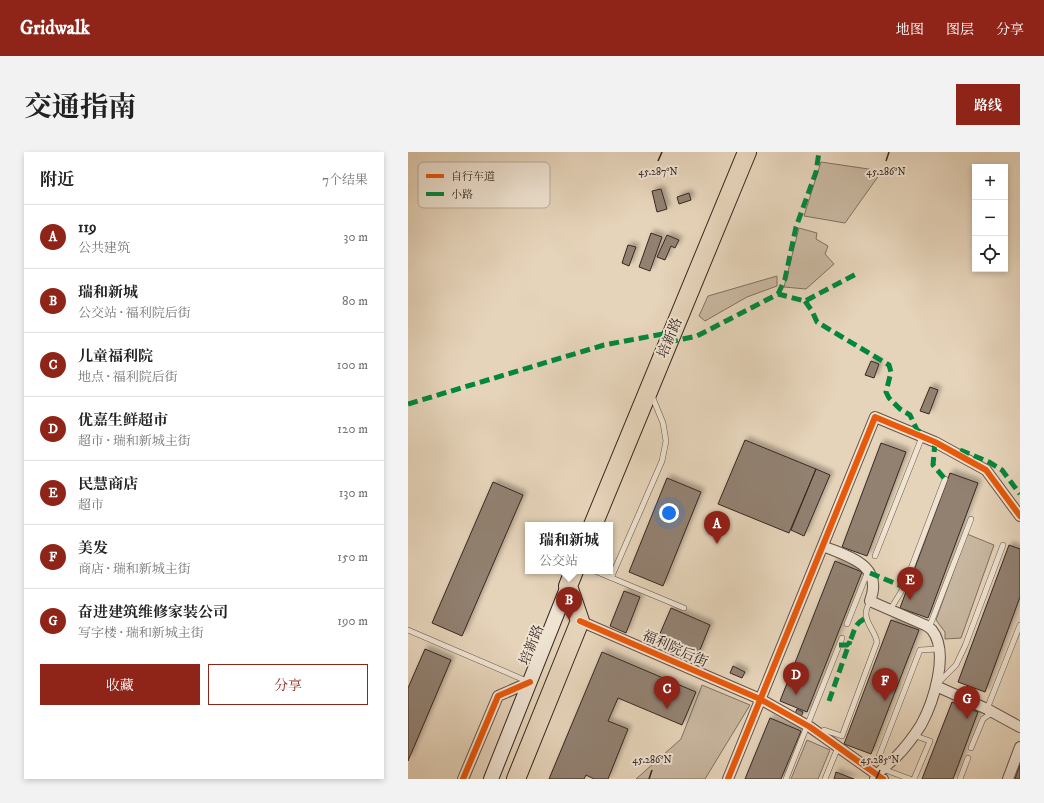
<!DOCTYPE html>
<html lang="zh">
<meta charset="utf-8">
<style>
:root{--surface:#fff;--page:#f2f2f2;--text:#222;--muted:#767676;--line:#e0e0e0;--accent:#8f2418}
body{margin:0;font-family:"IM FELL DW Pica","Noto Serif SC",serif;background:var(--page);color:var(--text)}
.controls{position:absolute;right:12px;top:12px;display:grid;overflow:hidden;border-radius:0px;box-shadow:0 2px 6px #0003}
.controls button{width:36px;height:36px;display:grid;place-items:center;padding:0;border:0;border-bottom:1px solid var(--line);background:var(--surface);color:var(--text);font:20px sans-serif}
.you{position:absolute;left:261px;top:361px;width:14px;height:14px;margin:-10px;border:3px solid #fff;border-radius:50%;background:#1a73e8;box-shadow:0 0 0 6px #1a73e833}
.badge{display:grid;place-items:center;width:26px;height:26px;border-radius:50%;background:var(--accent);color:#fff;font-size:13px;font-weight:700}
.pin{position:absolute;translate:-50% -33px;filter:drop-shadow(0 1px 2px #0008)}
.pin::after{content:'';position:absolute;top:21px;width:14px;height:12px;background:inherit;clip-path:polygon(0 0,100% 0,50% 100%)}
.popup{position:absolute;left:117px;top:370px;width:88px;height:52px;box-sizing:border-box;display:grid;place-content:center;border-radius:0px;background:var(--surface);filter:drop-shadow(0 1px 3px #0005);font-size:13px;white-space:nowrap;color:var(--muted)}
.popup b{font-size:15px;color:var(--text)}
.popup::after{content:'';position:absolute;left:50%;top:100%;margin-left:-8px;border:8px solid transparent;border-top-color:var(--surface)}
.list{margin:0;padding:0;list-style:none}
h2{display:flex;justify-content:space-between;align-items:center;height:52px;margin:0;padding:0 16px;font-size:17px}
h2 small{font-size:13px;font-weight:400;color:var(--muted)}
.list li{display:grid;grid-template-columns:26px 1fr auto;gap:12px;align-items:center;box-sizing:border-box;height:64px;padding:0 16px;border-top:1px solid var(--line)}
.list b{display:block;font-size:15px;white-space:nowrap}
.list p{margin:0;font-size:13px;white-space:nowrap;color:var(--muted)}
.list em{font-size:13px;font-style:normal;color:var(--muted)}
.actions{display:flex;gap:8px;padding:12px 16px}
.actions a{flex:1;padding:9px 0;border:1px solid var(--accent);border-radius:0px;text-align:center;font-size:14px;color:var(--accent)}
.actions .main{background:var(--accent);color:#fff}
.icon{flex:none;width:22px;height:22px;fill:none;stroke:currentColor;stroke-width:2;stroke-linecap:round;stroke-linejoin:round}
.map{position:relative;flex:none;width:612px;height:627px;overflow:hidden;border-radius:0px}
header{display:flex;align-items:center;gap:24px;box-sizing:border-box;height:56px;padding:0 20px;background:var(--accent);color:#fff}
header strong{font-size:19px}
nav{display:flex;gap:22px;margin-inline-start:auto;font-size:14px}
.intro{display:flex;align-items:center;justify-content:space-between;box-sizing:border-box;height:96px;padding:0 24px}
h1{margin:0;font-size:28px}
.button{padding:10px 18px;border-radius:0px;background:var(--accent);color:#fff;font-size:14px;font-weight:700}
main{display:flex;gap:24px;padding:0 24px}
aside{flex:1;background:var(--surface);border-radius:0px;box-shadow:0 2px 6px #0003}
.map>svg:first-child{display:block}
.green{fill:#c8b7a0;stroke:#807061}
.building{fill:#928171;stroke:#372822;filter:url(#shadow)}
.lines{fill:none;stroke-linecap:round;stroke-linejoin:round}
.lane-casing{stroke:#635348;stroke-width:6}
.street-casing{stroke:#635348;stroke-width:12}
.secondary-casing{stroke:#372822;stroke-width:16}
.highway-casing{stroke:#372822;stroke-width:20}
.lane{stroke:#efe3d2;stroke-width:5}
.street{stroke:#efe3d2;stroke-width:10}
.secondary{stroke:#efe3d2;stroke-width:14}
.highway{stroke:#e6d4ba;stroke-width:18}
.quiet{stroke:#00873e;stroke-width:5;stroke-dasharray:10 5;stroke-linecap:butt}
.cycleway-casing{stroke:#efe3d2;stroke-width:8}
.cycleway{stroke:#e8590c;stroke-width:6}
.ticks{fill:none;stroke:#372822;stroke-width:1.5}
.labels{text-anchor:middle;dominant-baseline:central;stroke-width:4;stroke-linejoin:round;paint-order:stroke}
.street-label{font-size:14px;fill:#372822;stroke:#efe3d2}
.key{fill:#efe3d2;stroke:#b8ab9d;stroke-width:1}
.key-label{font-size:11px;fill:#372822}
.ticks-label{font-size:10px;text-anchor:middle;fill:#372822;stroke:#efe3d2;stroke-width:4;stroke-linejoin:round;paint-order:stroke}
</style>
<header>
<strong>Gridwalk</strong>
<nav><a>地图</a><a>图层</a><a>分享</a></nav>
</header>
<div class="intro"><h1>交通指南</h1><a class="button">路线</a></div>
<main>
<aside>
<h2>附近<small>7个结果</small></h2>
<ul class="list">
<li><span class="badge">A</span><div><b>119</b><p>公共建筑</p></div><em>30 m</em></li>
<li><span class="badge">B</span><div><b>瑞和新城</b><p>公交站 · 福利院后街</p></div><em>80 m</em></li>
<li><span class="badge">C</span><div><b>儿童福利院</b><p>地点 · 福利院后街</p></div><em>100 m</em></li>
<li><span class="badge">D</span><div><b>优嘉生鲜超市</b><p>超市 · 瑞和新城主街</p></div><em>120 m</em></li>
<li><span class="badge">E</span><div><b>民慧商店</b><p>超市</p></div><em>130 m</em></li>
<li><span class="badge">F</span><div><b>美发</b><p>商店 · 瑞和新城主街</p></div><em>150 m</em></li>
<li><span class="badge">G</span><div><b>奋进建筑维修家装公司</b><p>写字楼 · 瑞和新城主街</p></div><em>190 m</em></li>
</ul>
<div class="actions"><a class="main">收藏</a><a>分享</a></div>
</aside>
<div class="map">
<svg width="612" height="627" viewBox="0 0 612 627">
<defs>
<filter id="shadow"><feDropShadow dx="3.5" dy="-3.5" stdDeviation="2" flood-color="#0004"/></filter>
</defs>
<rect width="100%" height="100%" fill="#e6d4ba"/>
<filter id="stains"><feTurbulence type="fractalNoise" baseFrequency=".005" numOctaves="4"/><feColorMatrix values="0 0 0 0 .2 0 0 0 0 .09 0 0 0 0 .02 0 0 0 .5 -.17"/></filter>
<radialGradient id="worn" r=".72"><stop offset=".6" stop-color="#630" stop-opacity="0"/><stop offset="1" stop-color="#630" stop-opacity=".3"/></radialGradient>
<path class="green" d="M 413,10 L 474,19 L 437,71 L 396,64 Z
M 391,76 L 409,81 L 408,87 L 420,94 L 417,102 L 426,112 L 398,137 L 376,135 Z
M 369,124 L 369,134 L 339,145 L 297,169 L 291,164 L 300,144 Z
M 559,382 L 586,393 L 553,486 L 537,487 L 537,480 L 528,468 Z
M 294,533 L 342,553 L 297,627 L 228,627 L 273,587 Z
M 399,588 L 422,598 L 410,627 L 383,627 Z"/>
<path class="building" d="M 253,37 L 259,57 L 249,60 L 244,39 Z
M 281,41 L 283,48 L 271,52 L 269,45 Z
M 243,81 L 254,85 L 242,119 L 231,115 Z
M 259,83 L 271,88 L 267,96 L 263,94 L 257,108 L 249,105 Z
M 220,93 L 228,95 L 221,114 L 214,111 Z
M 463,209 L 471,212 L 466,226 L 457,223 Z
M 522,235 L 530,238 L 521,262 L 512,259 Z
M 337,288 L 408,317 L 381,381 L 310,352 Z
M 473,291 L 498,300 L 459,404 L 434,395 Z
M 408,317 L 422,323 L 396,384 L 383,378 Z
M 542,321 L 570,331 L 520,466 L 492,456 Z
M 259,326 L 293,340 L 255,434 L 221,420 Z
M 85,330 L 115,343 L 54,484 L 24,471 Z
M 601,393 L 612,397 L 612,445 L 577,540 L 550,530 Z
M 427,409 L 454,420 L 399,560 L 372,549 Z
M 216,439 L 232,445 L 218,481 L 202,474 Z
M 263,456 L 302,473 L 288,508 L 248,491 Z
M 483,468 L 511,478 L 463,602 L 436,592 Z
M 17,497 L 43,508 L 0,609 L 0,536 Z
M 194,500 L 288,540 L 274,573 L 210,546 L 200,569 L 220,577 L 200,627 L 186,627 L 178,623 L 176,627 L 141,627 Z
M 325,514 L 337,520 L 334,526 L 322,521 Z
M 544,550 L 570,560 L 545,627 L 514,627 Z
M 389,557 L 395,560 L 393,565 L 387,562 Z
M 362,566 L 393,579 L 373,627 L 337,627 Z
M 612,613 L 612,627 L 607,627 Z
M 428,620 L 446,627 L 426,627 Z"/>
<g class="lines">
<defs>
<path id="lane" d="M 467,404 L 514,285
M 187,419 L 276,456
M 203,426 L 254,309 L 258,289 L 255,271 L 244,244
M 482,458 L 496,435 L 537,327
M 439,472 L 460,419
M 521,476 L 563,367
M 0,478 L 121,530
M 530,531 L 548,513 L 557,494 L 595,393
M 579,557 L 612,473
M 412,583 L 416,578 L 434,584 L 469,490 C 467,479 458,472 458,462 C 458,458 460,453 462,449
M 505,583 L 522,589 L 506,627
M 563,596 L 575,567 L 585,560
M 470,607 L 512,498 L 530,497
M 475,617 L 502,627
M 378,627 L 434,486
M 417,627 L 430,595
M 552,627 L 560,606"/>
<path id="street" d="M 415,394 C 441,405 476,413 462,449 L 517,473 C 519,474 522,476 524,478 C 542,501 525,551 513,573 C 506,584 497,596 488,605 C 481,612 471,618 467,627
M 172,469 L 352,547 L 402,575 L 475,627
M 528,534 L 579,557 L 612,575
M 55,627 L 90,544 L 122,530
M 320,627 L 467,265 L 527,290 L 578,318 L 612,364
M 600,627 L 612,595"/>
<path id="secondary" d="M 83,627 L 160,434"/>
<path id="highway" d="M 185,373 L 339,0
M 108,627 L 172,469 L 160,434 L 166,419"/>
</defs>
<use href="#lane" class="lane-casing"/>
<use href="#street" class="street-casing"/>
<use href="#secondary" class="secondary-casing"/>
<use href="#highway" class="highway-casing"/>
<use href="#lane" class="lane"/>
<use href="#street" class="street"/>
<use href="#secondary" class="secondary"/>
<use href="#highway" class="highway"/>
<path class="quiet" d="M 370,142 L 377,127 L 388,75 L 408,20 L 411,0
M 397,149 L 404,159 L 409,170 L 481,213 L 483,220 L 478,240 L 481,246 L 492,257 L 502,263 L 509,278 L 514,281
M 260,190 L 289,184 L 370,142 L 397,149 L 450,121
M 0,252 L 196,193 L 265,180
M 527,290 L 525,313 L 537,327
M 552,298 L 581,310 L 594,318 L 612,342
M 462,421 L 496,435
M 431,493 L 439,493 C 448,482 443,473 458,466
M 421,549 L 442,489"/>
<defs>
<path id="cycleway" d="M 172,469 L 352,547 L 402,575 L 475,627
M 55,627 L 90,544 L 122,530
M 320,627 L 467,265 L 527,290 L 578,318 L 612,364"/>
</defs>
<use href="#cycleway" class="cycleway-casing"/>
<use href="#cycleway" class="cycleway"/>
</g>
<path class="ticks" d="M 250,9 L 254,0M 478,9 L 481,0M 241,627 L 244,618M 468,627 L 472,618"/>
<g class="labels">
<g class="street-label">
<text transform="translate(262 186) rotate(-67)">培新路</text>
<text transform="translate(124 493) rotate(-68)">培新路</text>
<text transform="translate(267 497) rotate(24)">福利院后街</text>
</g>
</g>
<rect x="10" y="10" width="132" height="46" rx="6" class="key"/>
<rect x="18" y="22" width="18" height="4" fill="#e8590c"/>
<rect x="18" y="40" width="18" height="4" fill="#00873e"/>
<g class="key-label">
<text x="43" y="28">自行车道</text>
<text x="43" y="46">小路</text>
</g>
<g class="ticks-label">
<text x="250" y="23">45.287°N</text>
<text x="478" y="23">45.286°N</text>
<text x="244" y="611">45.286°N</text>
<text x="472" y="611">45.285°N</text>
</g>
<rect width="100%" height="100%" filter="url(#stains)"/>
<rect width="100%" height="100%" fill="url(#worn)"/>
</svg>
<div class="controls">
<button>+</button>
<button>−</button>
<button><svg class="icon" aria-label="locate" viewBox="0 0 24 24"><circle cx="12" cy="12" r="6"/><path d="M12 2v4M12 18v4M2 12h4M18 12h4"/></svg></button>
</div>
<div class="you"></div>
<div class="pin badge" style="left:309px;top:392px">A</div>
<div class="pin badge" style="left:161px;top:468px">B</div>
<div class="popup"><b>瑞和新城</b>公交站</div>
<div class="pin badge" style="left:259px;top:557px">C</div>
<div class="pin badge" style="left:388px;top:543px">D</div>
<div class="pin badge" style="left:502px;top:448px">E</div>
<div class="pin badge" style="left:477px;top:549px">F</div>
<div class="pin badge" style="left:559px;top:567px">G</div>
</div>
</main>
